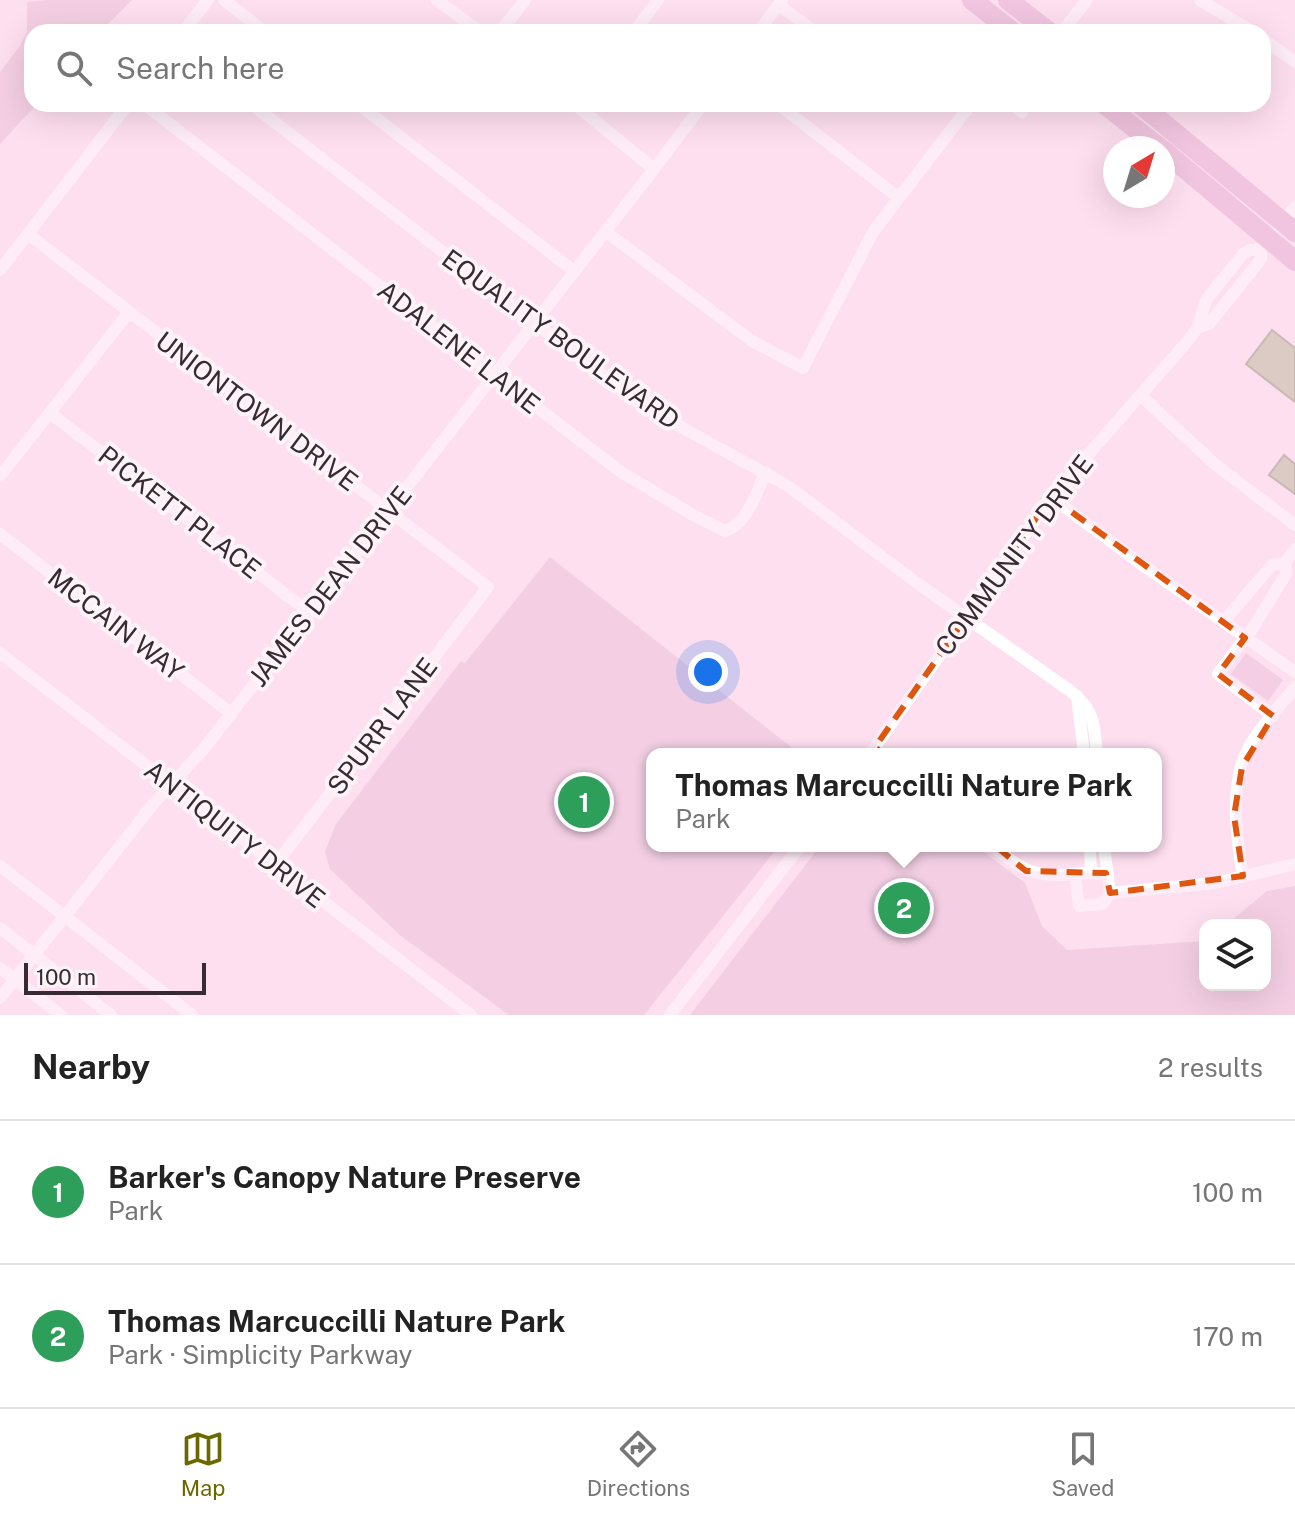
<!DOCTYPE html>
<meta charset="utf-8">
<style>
:root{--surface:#fff;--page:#f2f2f2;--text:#222;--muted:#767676;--line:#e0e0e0;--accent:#6c6800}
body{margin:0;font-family:"Public Sans",sans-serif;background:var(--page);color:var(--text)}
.controls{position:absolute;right:24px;bottom:24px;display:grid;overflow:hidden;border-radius:16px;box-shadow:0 8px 32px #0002}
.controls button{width:72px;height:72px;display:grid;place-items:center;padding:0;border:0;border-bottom:2px solid var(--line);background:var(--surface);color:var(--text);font:40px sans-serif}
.compass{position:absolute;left:1103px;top:136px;width:72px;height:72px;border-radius:50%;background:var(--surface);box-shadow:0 8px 32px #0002;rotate:38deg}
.scale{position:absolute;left:24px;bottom:20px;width:182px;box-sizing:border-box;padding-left:8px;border:4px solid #382a32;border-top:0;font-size:22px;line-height:28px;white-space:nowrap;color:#382a32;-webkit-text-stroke:6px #fcf4f8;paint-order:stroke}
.you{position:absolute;left:708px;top:672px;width:28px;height:28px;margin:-20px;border:6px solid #fff;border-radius:50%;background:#1a73e8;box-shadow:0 0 0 12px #1a73e833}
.badge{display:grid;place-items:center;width:52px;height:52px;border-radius:50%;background:var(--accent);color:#fff;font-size:26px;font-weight:700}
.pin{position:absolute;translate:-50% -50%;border:4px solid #fff;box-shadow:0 2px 8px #0006}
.popup{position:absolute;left:646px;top:748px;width:516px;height:104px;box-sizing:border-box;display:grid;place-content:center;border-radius:16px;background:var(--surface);filter:drop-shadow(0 2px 6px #0005);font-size:26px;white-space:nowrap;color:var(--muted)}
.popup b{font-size:30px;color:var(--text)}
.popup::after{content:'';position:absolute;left:50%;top:100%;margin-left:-16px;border:16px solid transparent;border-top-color:var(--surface)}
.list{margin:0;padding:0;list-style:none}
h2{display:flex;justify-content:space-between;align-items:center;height:104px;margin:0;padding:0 32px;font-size:34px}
h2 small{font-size:26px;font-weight:400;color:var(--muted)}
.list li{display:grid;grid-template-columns:52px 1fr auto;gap:24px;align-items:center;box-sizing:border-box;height:144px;padding:0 32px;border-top:2px solid var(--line)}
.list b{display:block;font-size:30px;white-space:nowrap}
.list p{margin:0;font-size:26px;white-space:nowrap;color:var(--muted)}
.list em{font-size:26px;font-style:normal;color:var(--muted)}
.icon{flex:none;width:44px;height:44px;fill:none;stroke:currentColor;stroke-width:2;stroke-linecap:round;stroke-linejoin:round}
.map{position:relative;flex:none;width:1295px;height:1015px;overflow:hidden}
.search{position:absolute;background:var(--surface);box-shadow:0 8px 32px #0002;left:24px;right:24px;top:24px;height:88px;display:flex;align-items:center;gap:20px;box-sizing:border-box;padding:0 28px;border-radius:24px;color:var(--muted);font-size:30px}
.sheet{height:392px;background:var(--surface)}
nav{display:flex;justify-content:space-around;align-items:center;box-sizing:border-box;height:112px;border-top:2px solid var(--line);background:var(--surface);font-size:22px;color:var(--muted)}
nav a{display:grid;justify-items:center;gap:4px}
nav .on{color:var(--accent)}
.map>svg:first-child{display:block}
.green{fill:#e8bcd4}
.building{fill:#b4b38f;stroke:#8c8b68;stroke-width:2}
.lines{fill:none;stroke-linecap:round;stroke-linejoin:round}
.minor{stroke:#fff;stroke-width:12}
.primary{stroke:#e2a6cb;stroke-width:20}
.marked{fill:none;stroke:#df570e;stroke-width:6;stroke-dasharray:16 10;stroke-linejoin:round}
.labels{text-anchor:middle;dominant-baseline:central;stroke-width:8;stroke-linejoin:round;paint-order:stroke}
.street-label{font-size:26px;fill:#382a32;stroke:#fcf4f8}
</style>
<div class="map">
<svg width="1295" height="1015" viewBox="0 0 1295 1015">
<rect width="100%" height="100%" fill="#fedff0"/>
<path class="green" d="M 46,0 L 132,0 L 100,32 L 32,32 L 32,104 L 37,104 L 0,144 L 0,72 L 20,46 L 27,32 L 27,2 Z
M 550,557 L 800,754 L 652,754 L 652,846 L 779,846 L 644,1015 L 509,1015 L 401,936 L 330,869 L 325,852 L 336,824 L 461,661 L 465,663 Z
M 1246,653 L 1283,680 L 1268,701 L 1231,674 Z
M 820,846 L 976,846 L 1025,883 L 1042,926 L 1067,950 L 1205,941 L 1205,985 L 1265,985 L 1265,925 L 1226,925 L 1267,891 L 1295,886 L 1295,1015 L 690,1015 Z"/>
<path class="building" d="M 1272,330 L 1295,348 L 1295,402 L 1246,364 Z
M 1284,455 L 1295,464 L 1295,494 L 1269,475 Z"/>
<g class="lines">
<path class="minor" d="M 224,0 L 265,32
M 437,0 L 480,32
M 1200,0 L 1253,32
M 779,5 L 815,32
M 183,32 L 208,0
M 500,32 L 525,0
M 634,32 L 658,0
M 758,32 L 782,0
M 1062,32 L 1087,0
M 1263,39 L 1295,62
M 144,104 L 621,472 L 693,515 L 725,531 C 747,525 757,491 766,472
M 251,104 L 643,406 L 788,486 L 917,583 L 1069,690 C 1095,710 1094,723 1097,754
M 358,104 L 574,271
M 579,104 L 577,106 L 654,169 L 703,104
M 778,104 L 899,198
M 1012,104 L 1022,112
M 1279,226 L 1295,207
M 605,231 L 752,341 L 803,368 L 873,232 L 971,104
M 28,234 L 488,587 L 275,865
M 0,270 L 128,104
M 1198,327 L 1209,324 L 1261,259 L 1261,249 L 1265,243
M 1141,396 L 1216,465 L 1295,525
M 50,413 L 310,613
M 0,476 L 129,312
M 1051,497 L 1140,563 L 1295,672
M 0,534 L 232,714
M 1224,621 L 1272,565 L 1285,563
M 1245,638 L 1218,674 L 1273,716
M 1246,639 L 1286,574 L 1285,563 L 1295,549
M 0,653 L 471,1015
M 1077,696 L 1084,754
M 870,754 L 1051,497 L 1186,343 L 1198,327 L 1206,300 L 1243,254 L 1250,250 L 1261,249
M 992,846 C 1024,871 1034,878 1075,874 C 1086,873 1096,872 1107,875
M 1090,846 L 1091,873
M 1104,846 L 1110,893 L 1216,883 L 1295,864
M 0,866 L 192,1015
M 1075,874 L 1079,906 L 1103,904 L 1110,893
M 1243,876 C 1236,836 1229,783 1249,747 C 1261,725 1280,706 1295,687
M 0,928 L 111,1015
M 0,968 L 61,1015
M 0,998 L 154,803 L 202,751 L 654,169
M 670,1015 L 800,846"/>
<path class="primary" d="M 972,0 L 1013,32
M 1008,0 L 1049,32
M 1104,104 L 1160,148
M 1140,104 L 1295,232
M 1163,150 L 1295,261"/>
</g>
<path d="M0 0H1295V1015H0ZM 1051,497 L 1245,638 L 1218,674 L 1273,716 L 1242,767 L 1234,816 L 1243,876 L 1110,893 L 1106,873 L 1026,871 L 875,747 Z" fill="#fedff0" fill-opacity=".55" fill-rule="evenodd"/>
<path class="marked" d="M 1051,497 L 1245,638 L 1218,674 L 1273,716 L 1242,767 L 1234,816 L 1243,876 L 1110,893 L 1106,873 L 1026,871 L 875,747 Z"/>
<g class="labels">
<g class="street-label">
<text transform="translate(561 339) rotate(36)">EQUALITY BOULEVARD</text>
<text transform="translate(459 347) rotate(38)">ADALENE LANE</text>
<text transform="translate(257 411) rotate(37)">UNIONTOWN DRIVE</text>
<text transform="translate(180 512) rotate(38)">PICKETT PLACE</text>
<text transform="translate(1014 555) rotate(-53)">COMMUNITY DRIVE</text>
<text transform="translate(330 586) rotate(-52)">JAMES DEAN DRIVE</text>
<text transform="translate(116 624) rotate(38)">MCCAIN WAY</text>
<text transform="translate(382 726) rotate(-53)">SPURR LANE</text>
<text transform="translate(235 834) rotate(38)">ANTIQUITY DRIVE</text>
</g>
</g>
</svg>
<div class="controls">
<button><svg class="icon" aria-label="layers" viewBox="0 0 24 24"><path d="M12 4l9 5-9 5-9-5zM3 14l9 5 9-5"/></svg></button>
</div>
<svg class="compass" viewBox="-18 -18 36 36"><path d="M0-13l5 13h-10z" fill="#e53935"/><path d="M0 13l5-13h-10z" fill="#767676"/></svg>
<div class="scale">100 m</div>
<div class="you"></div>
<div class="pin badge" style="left:584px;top:802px;background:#2e9e5b">1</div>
<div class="pin badge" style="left:904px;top:908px;background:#2e9e5b">2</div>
<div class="popup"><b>Thomas Marcuccilli Nature Park</b>Park</div>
<div class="search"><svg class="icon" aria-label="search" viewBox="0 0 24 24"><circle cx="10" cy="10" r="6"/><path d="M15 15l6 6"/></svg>Search here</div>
</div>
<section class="sheet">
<h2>Nearby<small>2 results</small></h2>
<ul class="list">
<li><span class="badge" style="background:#2e9e5b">1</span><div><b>Barker's Canopy Nature Preserve</b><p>Park</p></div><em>100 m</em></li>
<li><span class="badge" style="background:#2e9e5b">2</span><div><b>Thomas Marcuccilli Nature Park</b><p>Park · Simplicity Parkway</p></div><em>170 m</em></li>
</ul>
</section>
<nav>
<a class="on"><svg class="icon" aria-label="map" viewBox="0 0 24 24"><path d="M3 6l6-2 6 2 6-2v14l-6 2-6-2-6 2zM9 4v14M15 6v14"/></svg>Map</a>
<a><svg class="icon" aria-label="directions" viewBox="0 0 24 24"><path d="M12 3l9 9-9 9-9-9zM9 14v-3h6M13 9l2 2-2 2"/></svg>Directions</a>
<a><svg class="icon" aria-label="saved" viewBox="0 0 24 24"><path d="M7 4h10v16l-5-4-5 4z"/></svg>Saved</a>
</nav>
